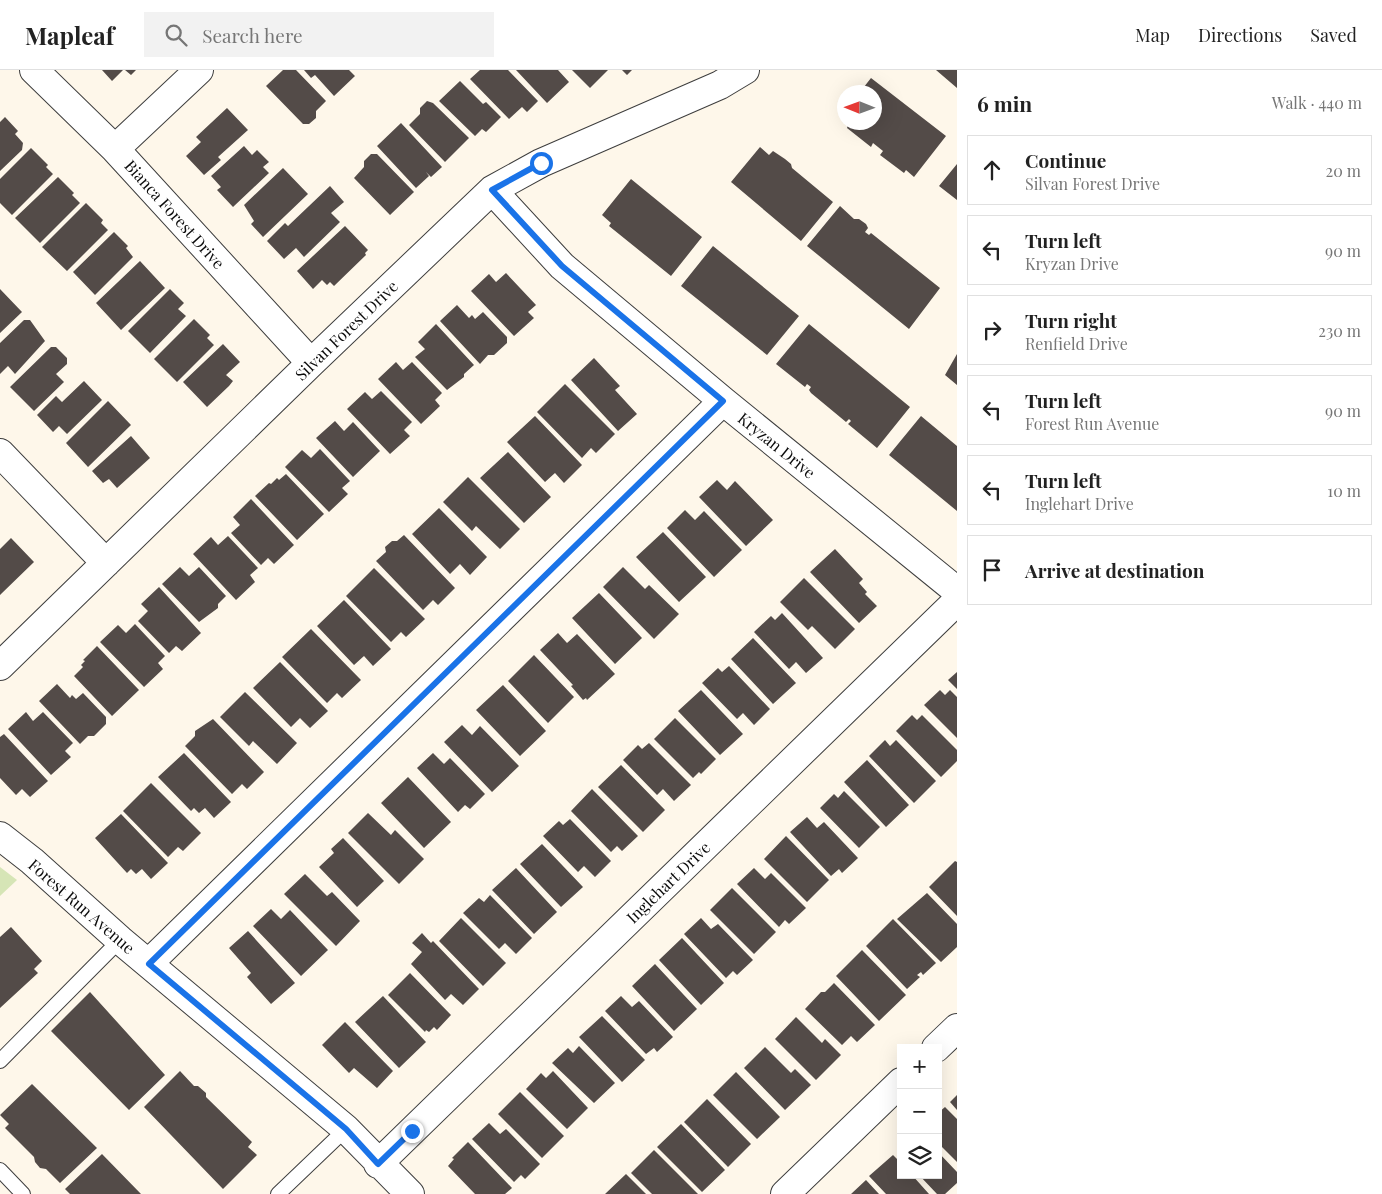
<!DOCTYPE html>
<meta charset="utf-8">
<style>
:root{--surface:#fff;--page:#f2f2f2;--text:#222;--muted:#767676;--line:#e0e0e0}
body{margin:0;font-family:"Playfair Display",serif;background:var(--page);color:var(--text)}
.controls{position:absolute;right:15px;bottom:15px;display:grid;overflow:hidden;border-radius:0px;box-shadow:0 5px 20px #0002}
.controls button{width:45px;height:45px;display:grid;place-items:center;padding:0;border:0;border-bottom:1px solid var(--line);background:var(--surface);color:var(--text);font:25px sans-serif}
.compass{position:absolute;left:837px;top:15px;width:45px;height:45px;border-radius:50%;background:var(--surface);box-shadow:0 5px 20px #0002;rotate:271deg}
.stop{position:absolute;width:15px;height:15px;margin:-11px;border:4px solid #1a73e8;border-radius:50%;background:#fff}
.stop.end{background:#1a73e8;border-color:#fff;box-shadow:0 1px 5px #0008}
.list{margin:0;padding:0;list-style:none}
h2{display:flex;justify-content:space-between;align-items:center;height:65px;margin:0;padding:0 20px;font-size:21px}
h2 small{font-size:16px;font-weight:400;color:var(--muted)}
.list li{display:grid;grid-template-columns:32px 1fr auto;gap:15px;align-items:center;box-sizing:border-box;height:70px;margin:0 10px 10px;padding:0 10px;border:1px solid var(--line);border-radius:0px}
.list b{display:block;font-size:19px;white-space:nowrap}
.list p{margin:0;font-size:16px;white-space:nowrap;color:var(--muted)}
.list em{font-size:16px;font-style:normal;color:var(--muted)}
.icon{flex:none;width:28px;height:28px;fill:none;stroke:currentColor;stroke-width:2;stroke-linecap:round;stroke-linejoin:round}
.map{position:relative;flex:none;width:957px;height:1124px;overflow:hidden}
header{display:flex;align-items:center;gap:30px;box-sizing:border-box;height:70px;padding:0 25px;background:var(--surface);border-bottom:1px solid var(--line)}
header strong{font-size:24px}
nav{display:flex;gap:28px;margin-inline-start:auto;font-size:18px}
.search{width:350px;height:45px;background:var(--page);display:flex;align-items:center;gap:12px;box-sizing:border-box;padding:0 18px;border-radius:0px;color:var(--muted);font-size:19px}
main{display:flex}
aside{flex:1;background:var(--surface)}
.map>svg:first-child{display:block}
.green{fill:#d6e5b6}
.building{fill:#534b48}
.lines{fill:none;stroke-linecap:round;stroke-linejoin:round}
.service-casing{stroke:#3e3e3e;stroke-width:16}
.minor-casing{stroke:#3e3e3e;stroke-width:30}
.service{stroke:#fff;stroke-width:14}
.minor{stroke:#fff;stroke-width:28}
.route{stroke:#1a73e8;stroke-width:6}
.labels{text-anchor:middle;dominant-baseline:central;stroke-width:5;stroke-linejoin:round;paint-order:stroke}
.street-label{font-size:16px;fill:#0b0b0b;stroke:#fff}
</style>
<header>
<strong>Mapleaf</strong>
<div class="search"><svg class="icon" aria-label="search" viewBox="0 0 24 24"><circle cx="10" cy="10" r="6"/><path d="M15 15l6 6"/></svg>Search here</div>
<nav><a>Map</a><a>Directions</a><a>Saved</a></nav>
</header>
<main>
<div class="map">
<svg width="957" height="1124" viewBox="0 0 957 1124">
<rect width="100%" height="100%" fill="#fef7ea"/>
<path class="green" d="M 0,797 L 17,810 L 0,826 Z"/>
<path class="building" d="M 102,0 L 123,0 L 112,11 Z
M 125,0 L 136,0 L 131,5 Z
M 283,0 L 296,0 L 326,31 L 316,41 L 316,48 L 309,54 L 303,54 L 266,16 Z
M 304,0 L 349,0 L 355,6 L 334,26 L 315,5 L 311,8 Z
M 480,0 L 508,0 L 538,31 L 527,42 L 522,37 L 509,49 L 470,9 Z
M 516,0 L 558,0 L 569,12 L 547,33 Z
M 572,0 L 608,0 L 590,18 Z
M 622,0 L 632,0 L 627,5 Z
M 936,0 L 957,0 L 957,18 Z
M 871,8 L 946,66 L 914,107 L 906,100 L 904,103 L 880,85 L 883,81 L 873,73 L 871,77 L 847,58 L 849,52 L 874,52 L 874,22 L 860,22 Z
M 460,11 L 483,34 L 486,32 L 501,47 L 486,62 L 482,59 L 475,66 L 439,31 Z
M 427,31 L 433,33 L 469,68 L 445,92 L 409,55 L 420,44 L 420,38 Z
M 227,38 L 248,60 L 218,87 L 221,90 L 204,105 L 186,86 L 201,72 L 196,67 Z
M 5,47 L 18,61 L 15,64 L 23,73 L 22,80 L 0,101 L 0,52 Z
M 401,53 L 442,97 L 431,107 L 426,102 L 429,106 L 416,118 L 377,76 Z
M 244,76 L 252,85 L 257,80 L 269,92 L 263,97 L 269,103 L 233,137 L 217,120 L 221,117 L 211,106 Z
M 760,77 L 769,85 L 773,81 L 785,89 L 791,94 L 792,98 L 833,132 L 801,171 L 731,112 Z
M 31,78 L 48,95 L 46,97 L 53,104 L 12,145 L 0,133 L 0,109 Z
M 371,84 L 377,84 L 414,122 L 390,145 L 354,108 L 364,97 L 364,91 Z
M 957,94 L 957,130 L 939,116 Z
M 283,98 L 308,124 L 263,167 L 251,154 L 254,151 L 244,135 Z
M 58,107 L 74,123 L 72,125 L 80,133 L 40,173 L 15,148 Z
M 631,109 L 702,167 L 671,206 L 609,156 L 611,153 L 602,145 Z
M 330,116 L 344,132 L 331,143 L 340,152 L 304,187 L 296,178 L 284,189 L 267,171 L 285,153 L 288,156 Z
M 86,133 L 103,150 L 101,153 L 108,160 L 67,201 L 42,177 Z
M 840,136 L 854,149 L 859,149 L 866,154 L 868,158 L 865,162 L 869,165 L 871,163 L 940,218 L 909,259 L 807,176 Z
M 345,156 L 368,180 L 365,183 L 366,185 L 334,216 L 330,212 L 327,215 L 322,210 L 313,219 L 297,201 Z
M 114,162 L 128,176 L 126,178 L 133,187 L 95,225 L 73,202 Z
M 713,176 L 799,246 L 767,285 L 681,216 Z
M 140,191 L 165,218 L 121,260 L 96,233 Z
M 506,203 L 536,235 L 528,242 L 534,248 L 514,266 L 471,221 L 489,204 L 496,212 Z
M 0,219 L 22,242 L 0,263 Z
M 170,219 L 184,233 L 178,239 L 186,246 L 150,283 L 128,261 Z
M 457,235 L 469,248 L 472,245 L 475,249 L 483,242 L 507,267 L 507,273 L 494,285 L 488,285 L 480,294 L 440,251 Z
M 194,249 L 210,265 L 207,268 L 214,275 L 177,312 L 154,289 Z
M 24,250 L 30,250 L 45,271 L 15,304 L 8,296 L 0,304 L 0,273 Z
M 436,254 L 474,295 L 464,304 L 464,307 L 447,320 L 415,287 L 425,279 L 418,272 Z
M 809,254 L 910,337 L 877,378 L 848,354 L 851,351 L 849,349 L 846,352 L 811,323 L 809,320 L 811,317 L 807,314 L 805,317 L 776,294 Z
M 223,274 L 240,292 L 226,305 L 233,311 L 229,316 L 207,337 L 183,312 Z
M 51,277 L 56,277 L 67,288 L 67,294 L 56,304 L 64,312 L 34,341 L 10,317 Z
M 957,284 L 957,315 L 945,305 Z
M 594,288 L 620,316 L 615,320 L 637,344 L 618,361 L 571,310 Z
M 396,292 L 403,300 L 412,292 L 442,323 L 435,330 L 440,336 L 421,354 L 378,309 Z
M 84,311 L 102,330 L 67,364 L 59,356 L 53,362 L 37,345 L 56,326 L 62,332 Z
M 565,314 L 615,364 L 596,383 L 591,378 L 582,388 L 537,342 Z
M 381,321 L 412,352 L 404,360 L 410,366 L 390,384 L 347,339 L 365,322 L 372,329 Z
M 108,331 L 131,355 L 88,397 L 66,373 Z
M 535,346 L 582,395 L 564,413 L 555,403 L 545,412 L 507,372 Z
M 921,346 L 957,376 L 957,441 L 889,385 Z
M 335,351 L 344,361 L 353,352 L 380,381 L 353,407 L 316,368 Z
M 131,366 L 150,388 L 117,418 L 109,409 L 103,413 L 92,401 Z
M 320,379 L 350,411 L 342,418 L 348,424 L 329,442 L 285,397 L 302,380 L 311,388 Z
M 508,382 L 551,427 L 524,453 L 480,408 Z
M 286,404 L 324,444 L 297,470 L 255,426 L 269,413 L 271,414 L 277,408 L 279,410 Z
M 468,407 L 520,459 L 500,479 L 476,456 L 472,461 L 443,432 Z
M 717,410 L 727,420 L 735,411 L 773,450 L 746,476 L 699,427 Z
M 251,429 L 294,475 L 274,494 L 268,488 L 261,495 L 231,463 L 240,455 L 233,447 Z
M 439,438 L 487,487 L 470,505 L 460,494 L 450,504 L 412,464 Z
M 685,440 L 695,450 L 704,441 L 742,480 L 714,507 L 667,458 Z
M 663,462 L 706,507 L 679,532 L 636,487 Z
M 404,465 L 455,518 L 438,535 L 433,530 L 423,540 L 376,491 L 386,482 L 385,477 L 392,471 L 397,471 Z
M 228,466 L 258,498 L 250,505 L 255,512 L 236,530 L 193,484 L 211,467 L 218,475 Z
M 11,468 L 34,492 L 0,525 L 0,479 Z
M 835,479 L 863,509 L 859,513 L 867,522 L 865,524 L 877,536 L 859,553 L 810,502 Z
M 180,497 L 189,506 L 199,497 L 226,526 L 218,534 L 218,538 L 199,552 L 162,514 Z
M 623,497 L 645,519 L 649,515 L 679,544 L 654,569 L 603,517 Z
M 374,498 L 425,549 L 406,567 L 401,562 L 391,572 L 346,526 Z
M 804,508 L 855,559 L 835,579 L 812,556 L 808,560 L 780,532 Z
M 159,517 L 201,563 L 182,581 L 176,576 L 169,583 L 138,551 L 148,541 L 141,534 Z
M 599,523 L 642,568 L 615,594 L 572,548 Z
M 344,530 L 391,579 L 373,596 L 364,586 L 354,595 L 317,556 Z
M 782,543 L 823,588 L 806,603 L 796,592 L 789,599 L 754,562 L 771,546 L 775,550 Z
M 135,554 L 165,586 L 158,593 L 163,599 L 144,617 L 100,572 L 118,555 L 126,563 Z
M 311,559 L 361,610 L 342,628 L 337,623 L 327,633 L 282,587 Z
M 558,563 L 567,573 L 577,564 L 615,604 L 587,630 L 586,628 L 583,630 L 571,616 L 573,615 L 540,580 Z
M 753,568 L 796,613 L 773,634 L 731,589 Z
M 97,576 L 139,620 L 112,646 L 74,606 L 83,597 L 81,595 L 85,591 L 83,590 Z
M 534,585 L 574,627 L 548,653 L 508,611 Z
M 280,592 L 328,641 L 310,658 L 300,648 L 291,657 L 253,618 Z
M 729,596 L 770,639 L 754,655 L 743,643 L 737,649 L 702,613 L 718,598 L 722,602 Z
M 957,602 L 957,619 L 948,610 Z
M 57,614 L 70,628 L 72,625 L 76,629 L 83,623 L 106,647 L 106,654 L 94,666 L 88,666 L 80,674 L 39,631 Z
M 503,615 L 546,661 L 520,686 L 476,640 Z
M 701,620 L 743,664 L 720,685 L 678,641 Z
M 940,620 L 945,625 L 950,620 L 957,627 L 957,668 L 924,635 Z
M 245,622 L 297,673 L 277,694 L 253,671 L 249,676 L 220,647 Z
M 26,642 L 33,651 L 43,642 L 73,673 L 65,681 L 71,687 L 51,705 L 8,659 Z
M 912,645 L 917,650 L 922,645 L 957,680 L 957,691 L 941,707 L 896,661 Z
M 675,648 L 716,689 L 701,704 L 699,702 L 693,708 L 654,669 Z
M 213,649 L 264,702 L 247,719 L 242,714 L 232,724 L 185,676 L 195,666 L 195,661 Z
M 462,655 L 472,665 L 480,656 L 519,696 L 492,722 L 444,672 Z
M 4,664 L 48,711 L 30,727 L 22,719 L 16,725 L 0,708 L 0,667 Z
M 885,670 L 890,676 L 896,670 L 936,711 L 914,733 L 869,686 Z
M 649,673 L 691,715 L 674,731 L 663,719 L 657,725 L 623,690 L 638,675 L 642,679 Z
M 184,683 L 231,732 L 214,748 L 205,738 L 199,743 L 194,738 L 191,741 L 158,707 Z
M 433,683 L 444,694 L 450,688 L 485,724 L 470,739 L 465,735 L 458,742 L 417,698 Z
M 867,690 L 909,735 L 886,757 L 844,712 Z
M 621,695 L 665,740 L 643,762 L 598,717 Z
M 408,707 L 451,752 L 424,778 L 381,733 Z
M 151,713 L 201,763 L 183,781 L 178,777 L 168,787 L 123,741 Z
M 592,719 L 638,766 L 622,781 L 617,776 L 611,782 L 571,741 Z
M 844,721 L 880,757 L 859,778 L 820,738 L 834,724 L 838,728 Z
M 368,743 L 391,765 L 395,760 L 424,789 L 399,814 L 348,763 Z
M 121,744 L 168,793 L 151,809 L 142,799 L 136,804 L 131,799 L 127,803 L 95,768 Z
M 807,747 L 817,758 L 824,752 L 858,788 L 842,803 L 839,799 L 831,806 L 790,762 Z
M 570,749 L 611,791 L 595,807 L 584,796 L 578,802 L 543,766 L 559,751 L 563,755 Z
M 786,766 L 829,810 L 807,832 L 764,789 Z
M 343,768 L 384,811 L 357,837 L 319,797 L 334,783 L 331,779 Z
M 542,774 L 583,817 L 561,837 L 520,794 Z
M 955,791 L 957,792 L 957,846 L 929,817 Z
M 516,798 L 557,842 L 534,864 L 492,820 Z
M 754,798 L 765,809 L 771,803 L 806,838 L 789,854 L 785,850 L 779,857 L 737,814 Z
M 305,804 L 327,826 L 332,822 L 360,851 L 336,876 L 284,824 Z
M 732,818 L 776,862 L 754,884 L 710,840 Z
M 927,823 L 957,854 L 957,877 L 941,892 L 897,849 Z
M 490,825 L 532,868 L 516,884 L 505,873 L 499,879 L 463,843 L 479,828 L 484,832 Z
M 271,839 L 281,849 L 290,840 L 328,880 L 301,906 L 253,856 Z
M 461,848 L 506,893 L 483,916 L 439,871 Z
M 701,848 L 711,859 L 718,854 L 753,890 L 737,905 L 733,901 L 726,908 L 684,864 Z
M 893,849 L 936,893 L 923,905 L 921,902 L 917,905 L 920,907 L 907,919 L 866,876 Z
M 11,857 L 42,891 L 34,899 L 38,903 L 0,938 L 0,867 Z
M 248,861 L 295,913 L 271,934 L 247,907 L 251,903 L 229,878 Z
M 422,863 L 431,873 L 433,871 L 479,919 L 463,935 L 451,924 L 445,930 L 411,894 L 422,882 L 412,873 Z
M 682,868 L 724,913 L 701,935 L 659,890 Z
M 862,880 L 906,925 L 879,951 L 836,906 Z
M 655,894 L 697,939 L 674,961 L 632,916 Z
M 410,903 L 451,945 L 437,960 L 434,957 L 429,962 L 426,960 L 425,962 L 388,925 Z
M 834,913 L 875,955 L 857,972 L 851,966 L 842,975 L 805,939 L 821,922 L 825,922 Z
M 90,922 L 165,1005 L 129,1040 L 51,961 Z
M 383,926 L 426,972 L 399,998 L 355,952 Z
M 621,926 L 632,937 L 639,931 L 673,967 L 657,982 L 654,978 L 646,984 L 605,941 Z
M 602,946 L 645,990 L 622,1012 L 579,967 Z
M 796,947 L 822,973 L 825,969 L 841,985 L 816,1010 L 775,969 Z
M 345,952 L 393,1001 L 377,1018 L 354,998 L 349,1003 L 322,975 Z
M 579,976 L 615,1013 L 594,1033 L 552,993 L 568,978 L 573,983 Z
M 765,977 L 791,1003 L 795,999 L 811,1015 L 785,1040 L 744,998 Z
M 180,1001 L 194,1016 L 198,1016 L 206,1023 L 206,1027 L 252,1072 L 248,1077 L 257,1085 L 223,1119 L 144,1037 Z
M 553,1001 L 588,1038 L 567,1059 L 526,1019 L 541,1003 L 546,1008 Z
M 736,1002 L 780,1047 L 757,1069 L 713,1025 Z
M 32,1014 L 97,1078 L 60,1113 L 46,1099 L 40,1098 L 35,1092 L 34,1087 L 5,1058 L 9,1054 L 0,1045 Z
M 520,1022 L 564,1066 L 542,1088 L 498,1044 Z
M 957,1025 L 957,1040 L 950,1032 Z
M 707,1029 L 751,1074 L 728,1097 L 684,1052 Z
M 945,1037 L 957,1049 L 957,1092 L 938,1073 L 938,1043 Z
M 489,1053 L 500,1064 L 506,1059 L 540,1094 L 525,1109 L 521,1105 L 514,1112 L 472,1069 Z
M 681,1054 L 725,1100 L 702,1122 L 657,1077 Z
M 468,1072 L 512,1118 L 505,1124 L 475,1124 L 448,1096 L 454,1089 L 452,1088 Z
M 654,1080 L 698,1124 L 652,1124 L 631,1103 Z
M 938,1082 L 957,1102 L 957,1113 L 945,1124 L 937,1124 L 919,1105 L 938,1105 Z
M 102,1084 L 141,1124 L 70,1124 L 65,1119 Z
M 893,1085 L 901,1093 L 901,1105 L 912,1105 L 929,1124 L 886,1124 L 869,1106 Z
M 626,1104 L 646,1124 L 605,1124 Z
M 866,1110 L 879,1124 L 851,1124 Z"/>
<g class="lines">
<defs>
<path id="service" d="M 0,991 L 120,870
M 0,1100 L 23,1124
M 278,1124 L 346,1059"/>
<path id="minor" d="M 34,0 L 115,79 L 311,293
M 115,79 L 199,0
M 492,120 L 562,196 L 723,331 L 957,521
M 0,383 L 106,493
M 0,596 L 311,293 L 492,120 L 541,93 L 720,15 L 745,0
M 0,766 L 32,791 L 120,870 L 346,1059 L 410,1124
M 149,893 L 723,331
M 936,978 L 957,958
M 378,1094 L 957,531
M 785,1124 L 901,1012"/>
</defs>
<use href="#service" class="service-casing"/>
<use href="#minor" class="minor-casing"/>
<use href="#service" class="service"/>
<use href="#minor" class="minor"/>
</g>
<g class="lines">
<path class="route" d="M 412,1061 L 378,1094 L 346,1059 L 149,894 L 723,331 L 562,196 L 492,120 L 541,93"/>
</g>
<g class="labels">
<g class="street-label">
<text transform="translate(175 144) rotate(48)">Bianca Forest Drive</text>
<text transform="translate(346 260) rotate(-44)">Silvan Forest Drive</text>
<text transform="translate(777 375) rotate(39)">Kryzan Drive</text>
<text transform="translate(668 812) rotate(-44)">Inglehart Drive</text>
<text transform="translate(82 836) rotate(41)">Forest Run Avenue</text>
</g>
</g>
</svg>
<div class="controls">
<button>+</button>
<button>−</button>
<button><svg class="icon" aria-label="layers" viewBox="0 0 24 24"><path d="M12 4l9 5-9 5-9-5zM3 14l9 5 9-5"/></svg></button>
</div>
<svg class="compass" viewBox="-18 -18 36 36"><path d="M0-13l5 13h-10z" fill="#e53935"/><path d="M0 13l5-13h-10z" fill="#767676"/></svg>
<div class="stop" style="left:541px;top:93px"></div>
<div class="stop end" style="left:412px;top:1061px"></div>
</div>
<aside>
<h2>6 min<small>Walk · 440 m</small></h2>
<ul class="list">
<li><svg class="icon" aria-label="ahead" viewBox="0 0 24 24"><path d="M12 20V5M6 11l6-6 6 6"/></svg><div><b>Continue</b><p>Silvan Forest Drive</p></div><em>20 m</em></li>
<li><svg class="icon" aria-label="left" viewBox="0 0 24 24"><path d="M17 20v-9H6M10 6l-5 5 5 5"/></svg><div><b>Turn left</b><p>Kryzan Drive</p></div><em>90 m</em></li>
<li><svg class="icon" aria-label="right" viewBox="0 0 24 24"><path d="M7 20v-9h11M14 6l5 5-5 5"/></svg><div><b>Turn right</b><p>Renfield Drive</p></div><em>230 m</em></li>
<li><svg class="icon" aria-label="left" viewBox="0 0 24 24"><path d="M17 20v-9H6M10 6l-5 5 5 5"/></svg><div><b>Turn left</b><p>Forest Run Avenue</p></div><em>90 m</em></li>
<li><svg class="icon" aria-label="left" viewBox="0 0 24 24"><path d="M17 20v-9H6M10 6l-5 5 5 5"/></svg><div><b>Turn left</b><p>Inglehart Drive</p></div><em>10 m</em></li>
<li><svg class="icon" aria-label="arrive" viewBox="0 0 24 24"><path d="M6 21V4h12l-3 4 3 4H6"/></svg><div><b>Arrive at destination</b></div></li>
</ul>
</aside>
</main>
